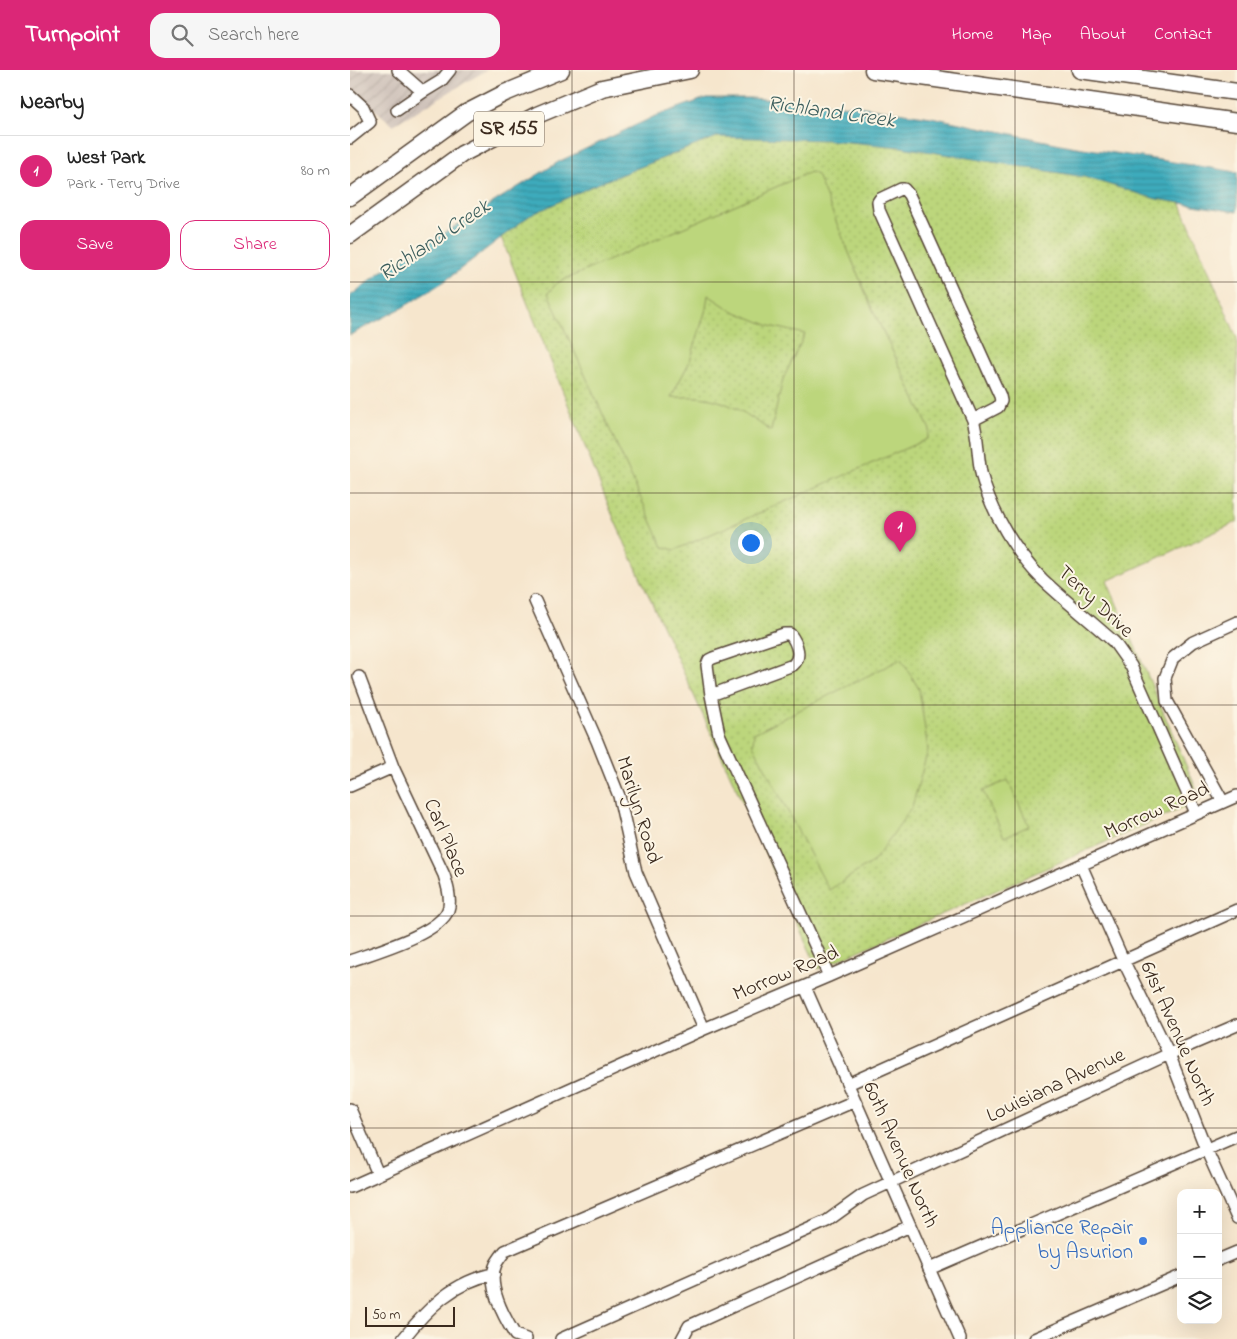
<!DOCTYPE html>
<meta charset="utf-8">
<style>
:root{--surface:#fff;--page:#f6f6f6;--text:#222;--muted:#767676;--line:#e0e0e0;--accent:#db2777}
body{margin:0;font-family:"Indie Flower",sans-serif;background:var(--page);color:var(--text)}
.controls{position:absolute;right:15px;bottom:15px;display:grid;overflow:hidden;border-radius:10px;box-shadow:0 5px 20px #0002}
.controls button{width:45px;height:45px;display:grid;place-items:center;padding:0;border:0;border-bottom:1px solid var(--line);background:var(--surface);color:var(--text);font:25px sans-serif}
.scale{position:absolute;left:15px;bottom:12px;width:90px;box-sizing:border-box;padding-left:5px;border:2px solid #3b2a1e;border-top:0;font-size:14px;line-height:18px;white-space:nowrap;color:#3b2a1e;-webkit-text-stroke:4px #fcf5e5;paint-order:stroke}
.you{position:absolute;left:400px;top:472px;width:18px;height:18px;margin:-12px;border:4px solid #fff;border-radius:50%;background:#1a73e8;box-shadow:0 0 0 8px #1a73e833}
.badge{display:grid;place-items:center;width:32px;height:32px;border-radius:50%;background:var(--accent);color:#fff;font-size:16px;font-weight:700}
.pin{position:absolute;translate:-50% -41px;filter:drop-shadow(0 1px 2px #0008)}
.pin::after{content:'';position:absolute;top:26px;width:18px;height:15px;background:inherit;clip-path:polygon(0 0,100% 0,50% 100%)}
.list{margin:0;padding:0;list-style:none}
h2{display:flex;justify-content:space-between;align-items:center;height:65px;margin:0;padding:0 20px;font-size:21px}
h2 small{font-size:16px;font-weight:400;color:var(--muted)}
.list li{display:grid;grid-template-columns:32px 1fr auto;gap:15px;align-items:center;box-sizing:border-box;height:70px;padding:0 20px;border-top:1px solid var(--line)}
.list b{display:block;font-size:19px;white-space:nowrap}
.list p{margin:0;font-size:16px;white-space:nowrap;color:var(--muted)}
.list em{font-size:16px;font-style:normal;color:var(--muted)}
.actions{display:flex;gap:10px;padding:15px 20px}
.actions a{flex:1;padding:11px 0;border:1px solid var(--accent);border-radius:15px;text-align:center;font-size:18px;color:var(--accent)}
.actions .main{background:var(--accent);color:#fff}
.icon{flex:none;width:28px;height:28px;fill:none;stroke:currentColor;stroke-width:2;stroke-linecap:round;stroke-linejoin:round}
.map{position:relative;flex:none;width:887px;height:1269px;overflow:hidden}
header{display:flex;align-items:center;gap:30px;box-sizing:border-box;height:70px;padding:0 25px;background:var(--accent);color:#fff}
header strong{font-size:24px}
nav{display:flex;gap:28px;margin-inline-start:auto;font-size:18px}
.search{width:350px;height:45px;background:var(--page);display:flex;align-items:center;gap:12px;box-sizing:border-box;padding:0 18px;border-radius:15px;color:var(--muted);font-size:19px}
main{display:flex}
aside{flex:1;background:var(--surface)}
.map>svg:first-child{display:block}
.industrial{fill:url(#industrial-furrows)}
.grass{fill:url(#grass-dots);stroke:#7c804d}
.garden{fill:#bcd67c;stroke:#7c804d;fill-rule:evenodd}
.water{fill:url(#water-rules);stroke:#3c6a6d}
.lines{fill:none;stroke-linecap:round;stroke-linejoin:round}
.minor-casing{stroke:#574638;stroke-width:14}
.highway-casing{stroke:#574638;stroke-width:19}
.minor{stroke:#fff;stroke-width:11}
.highway{stroke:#fff;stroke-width:16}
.grid{fill:none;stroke:#3b2a1e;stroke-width:1;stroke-opacity:0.55}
.shop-dot{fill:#3f7fe0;stroke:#fcf5e5;stroke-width:2}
.labels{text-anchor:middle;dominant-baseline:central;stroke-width:4;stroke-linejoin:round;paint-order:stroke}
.shield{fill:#fcf5e5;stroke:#75675a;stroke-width:1}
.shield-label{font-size:20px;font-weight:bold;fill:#3b2a1e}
.street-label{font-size:21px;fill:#3b2a1e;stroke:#fcf5e5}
.shop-label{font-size:21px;fill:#366cbe;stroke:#fcf5e5;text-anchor:end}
.water-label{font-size:22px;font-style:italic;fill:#3c5e5d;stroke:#fcf5e5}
</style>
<header>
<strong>Turnpoint</strong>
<div class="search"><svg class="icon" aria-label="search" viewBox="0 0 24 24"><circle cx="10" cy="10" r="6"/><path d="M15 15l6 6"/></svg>Search here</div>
<nav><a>Home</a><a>Map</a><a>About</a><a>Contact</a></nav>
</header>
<main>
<aside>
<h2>Nearby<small></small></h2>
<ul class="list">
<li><span class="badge">1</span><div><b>West Park</b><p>Park · Terry Drive</p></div><em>80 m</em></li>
</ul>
<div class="actions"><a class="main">Save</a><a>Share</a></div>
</aside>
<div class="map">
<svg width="887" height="1269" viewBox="0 0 887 1269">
<defs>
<pattern id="industrial-furrows" width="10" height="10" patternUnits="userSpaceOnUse" patternTransform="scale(1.25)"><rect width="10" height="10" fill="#cec1b9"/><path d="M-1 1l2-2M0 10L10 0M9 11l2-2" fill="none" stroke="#b2a69f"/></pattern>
<pattern id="grass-dots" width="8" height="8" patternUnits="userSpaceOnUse" patternTransform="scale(1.25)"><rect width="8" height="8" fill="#bcd67c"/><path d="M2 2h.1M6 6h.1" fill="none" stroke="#a2b86b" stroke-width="1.8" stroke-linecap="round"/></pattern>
<pattern id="water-rules" width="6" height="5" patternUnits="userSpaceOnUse" patternTransform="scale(1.25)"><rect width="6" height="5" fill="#3dabbc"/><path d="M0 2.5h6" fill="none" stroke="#348b98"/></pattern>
</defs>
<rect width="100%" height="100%" fill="#fcf5e5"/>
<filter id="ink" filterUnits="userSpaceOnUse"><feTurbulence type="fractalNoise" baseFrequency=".02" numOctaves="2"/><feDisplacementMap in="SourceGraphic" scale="10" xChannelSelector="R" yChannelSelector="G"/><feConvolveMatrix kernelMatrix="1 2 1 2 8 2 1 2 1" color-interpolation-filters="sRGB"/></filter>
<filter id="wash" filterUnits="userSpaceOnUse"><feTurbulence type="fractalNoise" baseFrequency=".0096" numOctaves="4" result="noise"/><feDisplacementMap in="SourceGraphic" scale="20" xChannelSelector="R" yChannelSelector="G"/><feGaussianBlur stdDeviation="1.12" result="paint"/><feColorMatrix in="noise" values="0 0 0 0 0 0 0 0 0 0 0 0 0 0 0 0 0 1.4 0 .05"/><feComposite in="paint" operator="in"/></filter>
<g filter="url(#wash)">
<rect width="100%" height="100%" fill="#f6e6cd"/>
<path class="industrial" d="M 0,0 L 137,0 L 43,55 L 0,19 Z"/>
<path class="grass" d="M 377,56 L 537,62 L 827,125 L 887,268 L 887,452 L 757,511 L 851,730 L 468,899 L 264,449 L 147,157 Z"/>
<path class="garden" d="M 460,102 L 467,105 L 520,234 L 580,360 L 577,369 L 325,480 L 313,477 L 198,223 L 207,213 ZM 358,225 L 381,240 L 420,256 L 455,264 L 433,309 L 421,361 C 396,344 379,330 348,327 C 339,326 329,328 321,327 L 340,291 L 356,239 Z
M 551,589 L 569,619 L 578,680 L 562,737 L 524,791 L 479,820 L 403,675 L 404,663 Z
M 658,710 L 679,756 L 654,767 L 633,721 Z"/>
<path class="water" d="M 356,28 L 401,28 L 514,37 L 581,47 L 720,76 L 887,102 L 887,142 L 806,129 L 734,107 L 551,77 L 478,70 L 367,67 L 242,116 L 179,146 L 95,211 L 52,238 L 0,265 L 0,226 L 31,202 L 210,91 L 303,47 Z"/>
</g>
<g filter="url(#ink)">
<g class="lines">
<defs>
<path id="minor" d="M 48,0 L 73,22 L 91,11 L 100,0
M 0,25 L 13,37 L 20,52 L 0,68
M 47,40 L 73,22
M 623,350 L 648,337 L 651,331 L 650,326 L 559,125 L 554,119 L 551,119 L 530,129 L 528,132 L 529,140 L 623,350 C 629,369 627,388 632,407 C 642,443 666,483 692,509 C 715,531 741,551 764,572 L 781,596 L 846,743
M 185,531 L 247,671 L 269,726 L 286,802 L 354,959
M 361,625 L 443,595 C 452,587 447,573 440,564 L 434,564 L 363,588 L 359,590 L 357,595 L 361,625 L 369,664 L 479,906
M 0,716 L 43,697
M 873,732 L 817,631 L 815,608 L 823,588 L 843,572 L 887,552
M 731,795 L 773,890 L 819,984 L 856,1079 L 887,1148
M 0,891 C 24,882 89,864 98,840 C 102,830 97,814 94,805 L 43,697 L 9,607
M 455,917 L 610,1269
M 498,1014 L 887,840
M 0,1039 L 28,1104
M 0,1117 L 354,959 L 479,906 L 887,726
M 868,1190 L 887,1182
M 579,1199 L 887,1066
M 53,1269 C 77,1239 104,1211 144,1204
M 176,1269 L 165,1265 C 154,1247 136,1215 146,1194 C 148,1190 152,1185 155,1181 L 505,1031
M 211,1269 L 477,1151 L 513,1125 L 819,984 L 887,955
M 332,1269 L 339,1256 L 560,1156
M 684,1269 L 831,1206"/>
<path id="highway" d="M 523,0 L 887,52
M 730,0 L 887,22
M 0,127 L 116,43 L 155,23 L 211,0
M 0,165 L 112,84 L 187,45 L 252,18 L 340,0"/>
</defs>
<use href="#minor" class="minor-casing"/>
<use href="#highway" class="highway-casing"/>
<use href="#minor" class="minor"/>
<use href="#highway" class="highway"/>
</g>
</g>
<path class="grid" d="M 222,0 L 222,1269M 444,0 L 444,1269M 665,0 L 665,1269M 0,212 L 887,212M 0,423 L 887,423M 0,635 L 887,635M 0,846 L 887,846M 0,1058 L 887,1058"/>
<circle class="shop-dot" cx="793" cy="1171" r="5"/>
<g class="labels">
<rect class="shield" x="124" y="41.5" width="70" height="35" rx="4"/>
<g class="shield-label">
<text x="159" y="59">SR 155</text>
</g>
<g class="street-label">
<text transform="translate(745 532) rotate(43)">Terry Drive</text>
<text transform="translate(288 740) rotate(73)">Marilyn Road</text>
<text transform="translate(807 741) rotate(-24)">Morrow Road</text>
<text transform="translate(95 768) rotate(67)">Carl Place</text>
<text transform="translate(436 904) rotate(-23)">Morrow Road</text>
<text transform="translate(827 964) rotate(66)">61st Avenue North</text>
<text transform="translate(706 1016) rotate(-25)">Louisiana Avenue</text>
<text transform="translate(550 1085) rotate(66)">60th Avenue North</text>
</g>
<g class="shop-label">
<text x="783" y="1159">Appliance Repair<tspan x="783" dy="24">by Asurion</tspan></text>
</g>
<g class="water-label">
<text transform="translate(481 43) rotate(8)">Richland Creek</text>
<text transform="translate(85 171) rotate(-34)">Richland Creek</text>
</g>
</g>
</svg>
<div class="controls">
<button>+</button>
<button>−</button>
<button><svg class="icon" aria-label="layers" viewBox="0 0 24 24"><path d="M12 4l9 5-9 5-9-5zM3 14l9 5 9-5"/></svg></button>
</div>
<div class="scale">50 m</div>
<div class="you"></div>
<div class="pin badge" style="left:550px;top:482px">1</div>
</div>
</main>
